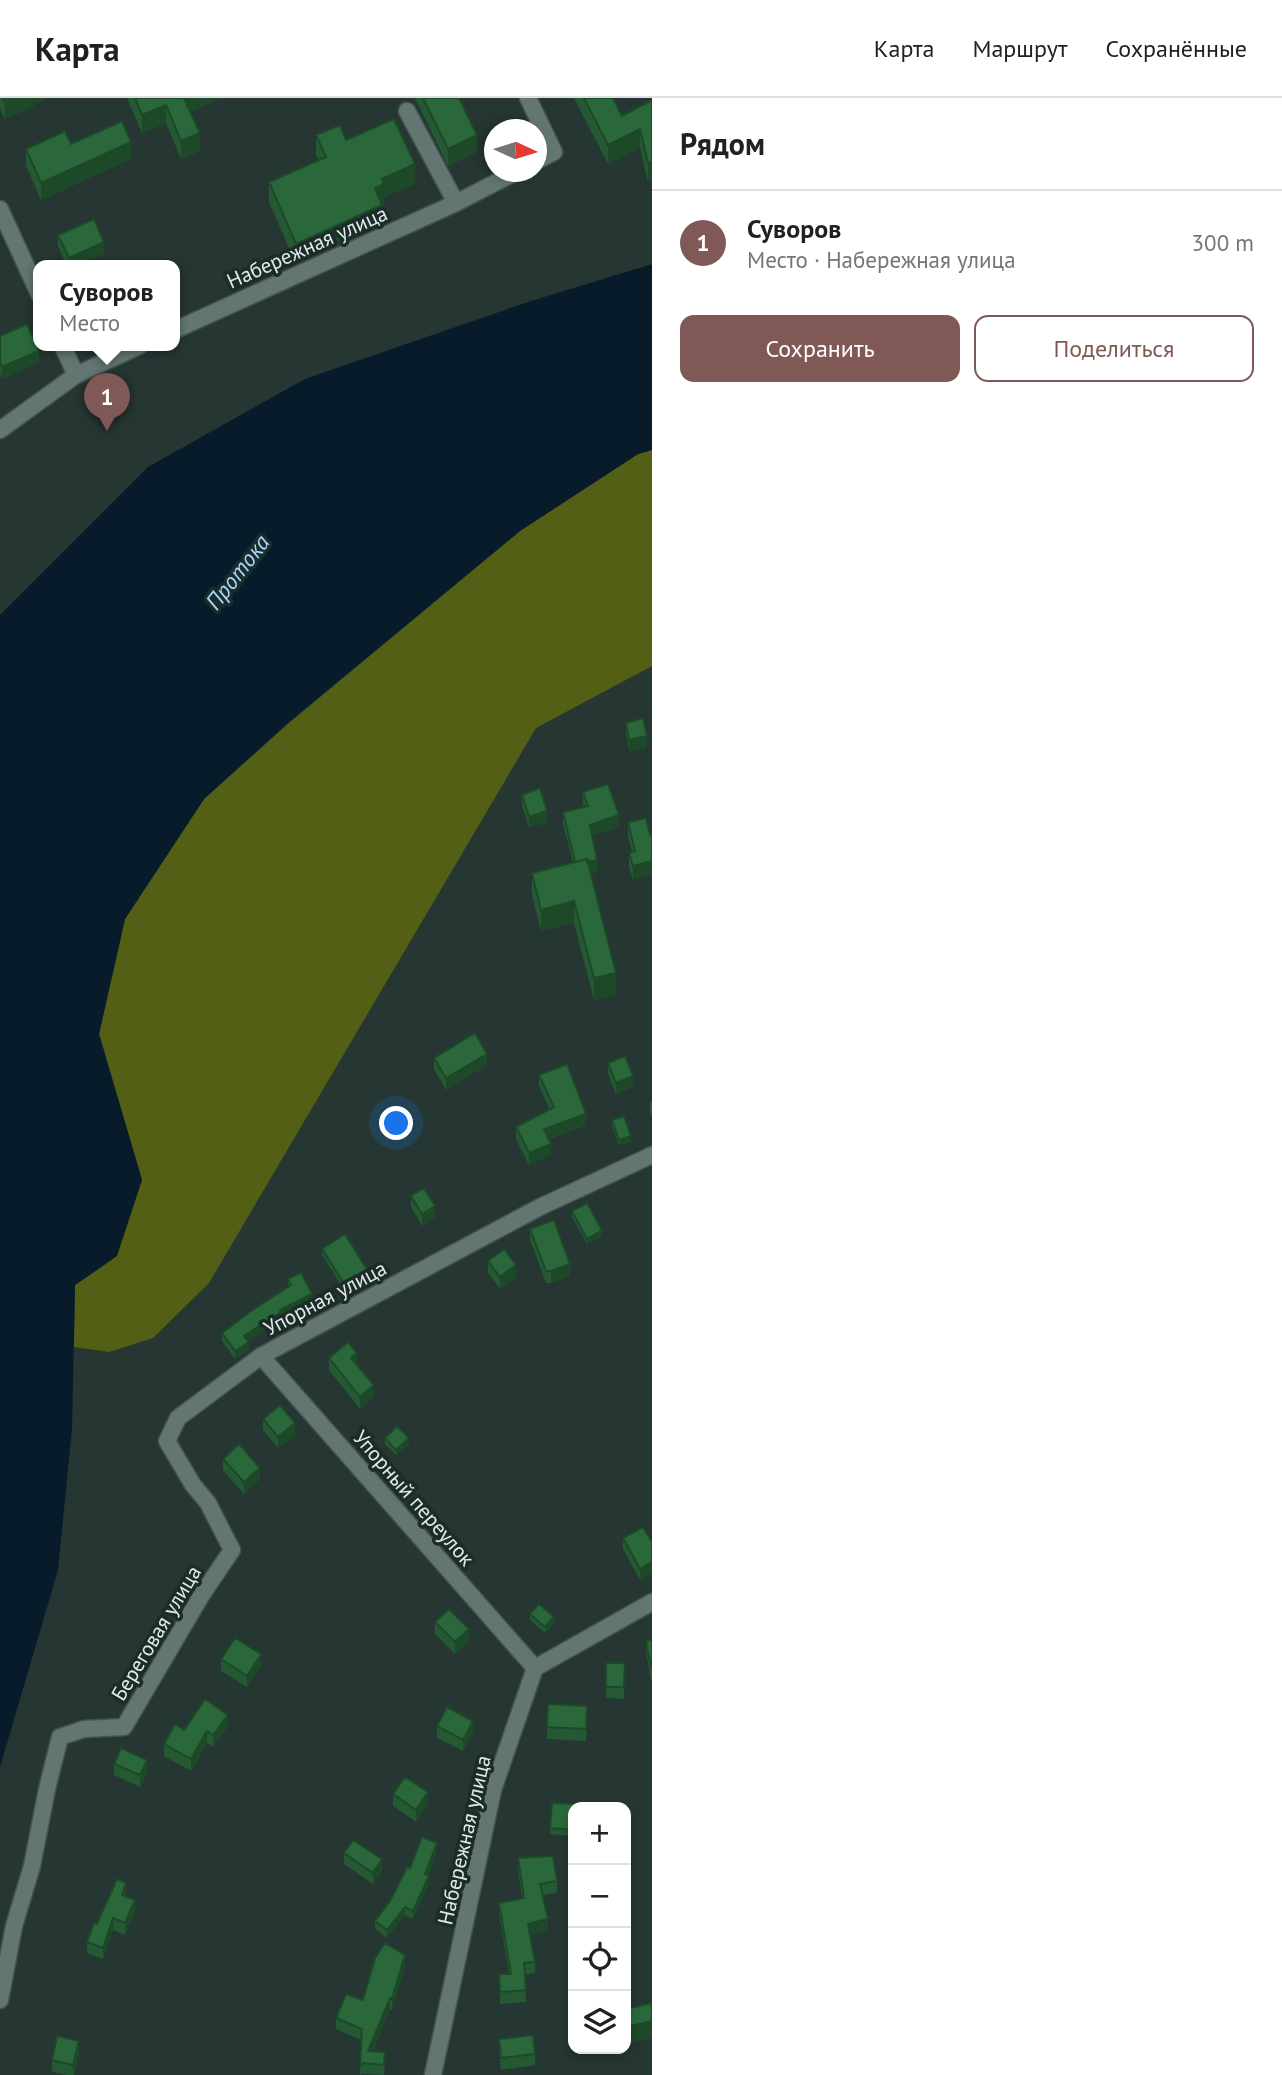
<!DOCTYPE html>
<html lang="ru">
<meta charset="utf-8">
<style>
:root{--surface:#fff;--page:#f2f2f2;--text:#202124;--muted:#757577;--line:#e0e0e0;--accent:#805856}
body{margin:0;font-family:"PT Sans",sans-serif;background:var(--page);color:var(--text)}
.controls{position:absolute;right:21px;bottom:21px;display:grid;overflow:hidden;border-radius:14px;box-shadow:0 4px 10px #0003}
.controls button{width:63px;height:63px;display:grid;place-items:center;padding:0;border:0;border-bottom:2px solid var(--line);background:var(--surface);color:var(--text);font:35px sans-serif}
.compass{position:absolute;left:484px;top:21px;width:63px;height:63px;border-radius:50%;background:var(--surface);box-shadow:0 4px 10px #0003;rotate:94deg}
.you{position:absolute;left:397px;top:1026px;width:24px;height:24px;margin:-18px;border:5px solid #fff;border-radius:50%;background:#1a73e8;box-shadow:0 0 0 10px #1a73e833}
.badge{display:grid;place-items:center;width:46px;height:46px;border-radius:50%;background:var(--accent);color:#fff;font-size:23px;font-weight:700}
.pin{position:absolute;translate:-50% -58px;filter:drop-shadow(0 2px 4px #0008)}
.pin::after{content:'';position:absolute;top:37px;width:24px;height:21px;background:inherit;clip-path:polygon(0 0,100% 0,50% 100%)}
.popup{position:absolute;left:33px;top:162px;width:147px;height:91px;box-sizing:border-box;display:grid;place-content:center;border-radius:14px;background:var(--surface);filter:drop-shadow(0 2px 5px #0005);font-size:23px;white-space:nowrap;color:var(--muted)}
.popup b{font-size:26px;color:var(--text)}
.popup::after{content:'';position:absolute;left:50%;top:100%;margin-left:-14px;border:14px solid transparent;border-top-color:var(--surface)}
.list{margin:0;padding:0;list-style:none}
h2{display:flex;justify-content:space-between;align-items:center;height:91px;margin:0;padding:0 28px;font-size:30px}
h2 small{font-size:23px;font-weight:400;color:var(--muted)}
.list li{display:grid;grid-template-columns:46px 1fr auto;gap:21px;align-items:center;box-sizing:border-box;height:105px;padding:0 28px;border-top:2px solid var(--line)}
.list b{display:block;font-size:26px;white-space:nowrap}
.list p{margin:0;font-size:23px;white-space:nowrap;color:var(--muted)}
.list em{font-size:23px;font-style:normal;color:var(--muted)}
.actions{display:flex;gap:14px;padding:21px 28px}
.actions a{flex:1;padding:16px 0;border:2px solid var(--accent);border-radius:14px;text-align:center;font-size:24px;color:var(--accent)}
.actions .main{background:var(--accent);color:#fff}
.icon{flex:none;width:38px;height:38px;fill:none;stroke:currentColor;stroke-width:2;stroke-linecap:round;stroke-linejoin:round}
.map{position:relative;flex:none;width:652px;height:1977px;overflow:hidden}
header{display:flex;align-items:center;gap:42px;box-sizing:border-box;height:98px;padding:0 35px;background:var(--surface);border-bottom:2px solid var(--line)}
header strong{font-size:33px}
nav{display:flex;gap:38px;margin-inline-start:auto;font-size:24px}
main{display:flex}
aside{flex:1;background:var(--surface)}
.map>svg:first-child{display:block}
.forest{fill:#535f14}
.water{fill:#071b2a}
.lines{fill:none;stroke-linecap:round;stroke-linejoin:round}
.minor-casing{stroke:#445350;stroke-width:19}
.minor{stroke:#637672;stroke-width:16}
.wall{fill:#245933}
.shaded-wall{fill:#1d4929}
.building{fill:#2a683b;stroke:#1d4929;stroke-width:2}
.labels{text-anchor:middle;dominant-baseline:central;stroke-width:7;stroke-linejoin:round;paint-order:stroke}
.street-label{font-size:21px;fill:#e1ebe9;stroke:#1b2c29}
.water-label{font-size:23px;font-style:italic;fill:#a5d7ff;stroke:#1b2c29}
</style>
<header>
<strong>Карта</strong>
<nav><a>Карта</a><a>Маршрут</a><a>Сохранённые</a></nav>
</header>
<main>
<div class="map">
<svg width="652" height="1977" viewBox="0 0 652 1977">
<rect width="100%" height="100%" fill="#253633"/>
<path class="forest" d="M 652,352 L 652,568 L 536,630 L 209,1185 L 153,1240 L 109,1254 L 74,1249 L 75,1187 L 106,1166 L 142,1082 L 99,936 L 125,821 L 204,701 L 289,625 L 520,433 L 638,356 Z"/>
<path class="water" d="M 652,166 L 652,352 L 638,356 L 520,433 L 289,624 L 204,701 L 125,821 L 99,936 L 142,1082 L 117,1158 L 75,1187 L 72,1330 L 58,1472 L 0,1669 L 0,517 L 148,369 L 305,281 L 525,205 Z"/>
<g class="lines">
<defs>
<path id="minor" d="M 528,0 L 554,54 L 536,63
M 407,13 L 456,105 L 516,74
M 0,111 L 39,196
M 175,232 L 456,105
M 62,247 L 76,277
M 0,332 L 76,277 L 141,247
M 261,1258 L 535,1570
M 0,1902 L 14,1828 L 32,1768 L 47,1691 L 60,1639 L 84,1631 L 124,1629 L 201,1498 L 232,1452 L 208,1405 L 193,1387 L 167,1343 L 178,1320 L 261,1258 L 540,1109 L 652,1057
M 433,1977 L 493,1692 L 535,1570 L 652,1504"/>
</defs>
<use href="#minor" class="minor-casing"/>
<use href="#minor" class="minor"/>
</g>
<path class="wall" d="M 0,0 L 50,0 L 34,6 L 34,8 L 5,21 L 0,11 Z
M 127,0 L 221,0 L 190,14 L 200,53 L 181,61 L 166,25 L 142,35 Z
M 415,0 L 459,0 L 477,54 L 448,68 Z
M 574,0 L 613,0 L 622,18 L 652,2 L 648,84 L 640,50 L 608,66 Z
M 316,37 L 346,42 L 415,86 L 384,99 L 384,106 L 382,107 L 382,127 L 296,166 L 269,104 L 269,84 L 319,62 L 316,57 Z
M 71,46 L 131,61 L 41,102 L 26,68 L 26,51 Z
M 58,137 L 104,156 L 80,167 L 66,167 L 58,148 Z
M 0,238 L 39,264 L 2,281 L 0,275 Z
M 626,625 L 647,650 L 629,653 L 626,636 Z
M 583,694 L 619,729 L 592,738 L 597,774 L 590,775 L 616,897 L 594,902 L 574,825 L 541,833 L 532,797 L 532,775 L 573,765 L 563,726 L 563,714 L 584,709 L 583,706 Z
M 522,697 L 547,724 L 529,730 L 522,708 Z
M 646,720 L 633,782 L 629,769 L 629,755 L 632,754 L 628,738 L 628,724 Z
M 434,960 L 487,967 L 446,992 L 434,971 Z
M 608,965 L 633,989 L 616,996 L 608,976 Z
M 539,977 L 586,1027 L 549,1041 L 551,1057 L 529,1067 L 516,1041 L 516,1029 L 550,1012 L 539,988 Z
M 652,1003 L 652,1019 L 650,1015 L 650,1004 Z
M 612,1022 L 631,1044 L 619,1047 L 612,1028 Z
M 411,1098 L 435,1120 L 422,1128 L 411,1109 Z
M 572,1113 L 602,1138 L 587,1146 L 572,1119 Z
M 530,1131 L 570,1178 L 551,1185 L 546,1185 L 530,1142 Z
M 322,1151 L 368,1178 L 345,1193 L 322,1157 Z
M 488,1163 L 516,1179 L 500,1191 L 488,1175 Z
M 288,1181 L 312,1204 L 281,1219 L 281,1222 L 248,1243 L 249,1252 L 235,1261 L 222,1243 L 222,1235 L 288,1189 Z
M 329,1260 L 357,1266 L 374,1298 L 360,1311 L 329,1272 Z
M 263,1321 L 295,1337 L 278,1350 L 263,1332 Z
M 385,1340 L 409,1346 L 396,1357 L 385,1346 Z
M 223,1361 L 260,1381 L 244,1396 L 223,1372 Z
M 623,1440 L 652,1444 L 652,1475 L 640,1482 L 623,1451 Z
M 530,1516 L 554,1525 L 545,1535 L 530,1522 Z
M 435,1524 L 469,1543 L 455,1556 L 435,1536 Z
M 652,1542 L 652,1582 L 651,1582 L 646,1554 L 646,1543 Z
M 221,1561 L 261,1567 L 247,1589 L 221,1573 Z
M 606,1565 L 625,1565 L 624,1601 L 606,1600 Z
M 587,1619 L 586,1643 L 547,1641 L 547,1629 Z
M 228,1628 L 213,1649 L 207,1645 L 191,1673 L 164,1658 L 164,1646 L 184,1632 Z
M 437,1628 L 473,1634 L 463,1653 L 437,1640 Z
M 114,1666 L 147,1674 L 140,1689 L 114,1677 Z
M 393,1696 L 428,1706 L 416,1724 L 393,1708 Z
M 552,1705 L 573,1709 L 573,1738 L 550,1736 Z
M 437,1753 L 428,1777 L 429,1786 L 413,1821 L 405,1817 L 387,1840 L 375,1831 L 375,1823 L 390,1803 L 410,1770 Z
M 344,1755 L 382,1773 L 373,1786 L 344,1766 Z
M 518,1760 L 557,1783 L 557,1795 L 543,1797 L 548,1832 L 530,1837 L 535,1864 L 535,1875 L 525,1877 L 526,1904 L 500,1906 L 499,1876 L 509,1876 L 499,1816 L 499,1805 L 522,1800 L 518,1772 Z
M 126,1796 L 125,1798 L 135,1814 L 125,1837 L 113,1832 L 103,1861 L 87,1855 L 87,1844 L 97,1826 Z
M 405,1868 L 392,1912 L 390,1911 L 373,1953 L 385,1965 L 384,1977 L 363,1976 L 360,1977 L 361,1942 L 336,1931 L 336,1920 L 363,1902 Z
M 499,1941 L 535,1956 L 535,1967 L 501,1972 L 499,1953 Z
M 79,1955 L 74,1977 L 66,1977 L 52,1974 L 52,1962 Z"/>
<path class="shaded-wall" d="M 13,0 L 50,0 L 34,6 L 34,8 L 5,21 L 5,4 Z
M 184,0 L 221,0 L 184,17 Z
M 166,7 L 166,25 L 142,35 L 142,17 Z
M 640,31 L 640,50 L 608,66 L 608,47 Z
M 200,35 L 200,53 L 181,61 L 181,43 Z
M 477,37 L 477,54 L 448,68 L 448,51 Z
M 131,44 L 131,61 L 41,102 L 41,85 Z
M 652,64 L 652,83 L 648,84 L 648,65 Z
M 415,66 L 415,86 L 384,99 L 384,106 L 375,110 L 375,90 L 382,81 Z
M 382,107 L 382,127 L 296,166 L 296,146 Z
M 104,144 L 104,156 L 80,167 L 69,167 L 69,160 Z
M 39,253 L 39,264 L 2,281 L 2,269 Z
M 647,638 L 647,650 L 629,653 L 629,642 Z
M 547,713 L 547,724 L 529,730 L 529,719 Z
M 619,717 L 619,729 L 590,738 L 590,727 Z
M 597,762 L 597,774 L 576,778 L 576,766 Z
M 652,763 L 652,777 L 633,782 L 633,768 Z
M 574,803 L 574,825 L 541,833 L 541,812 Z
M 616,875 L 616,897 L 594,902 L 594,880 Z
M 487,956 L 487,967 L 446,992 L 446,980 Z
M 633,978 L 633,989 L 616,996 L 616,985 Z
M 586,1016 L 586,1027 L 544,1042 L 544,1031 Z
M 631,1038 L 631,1044 L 619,1047 L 619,1042 Z
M 551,1046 L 551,1057 L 529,1067 L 529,1055 Z
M 435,1108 L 435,1120 L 422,1128 L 422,1116 Z
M 602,1132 L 602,1138 L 587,1146 L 587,1141 Z
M 570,1166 L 570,1178 L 551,1185 L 551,1173 Z
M 516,1167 L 516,1179 L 500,1191 L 500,1179 Z
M 368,1173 L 368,1178 L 345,1193 L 345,1187 Z
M 312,1196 L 312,1204 L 281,1219 L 281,1222 L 244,1246 L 244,1238 L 280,1212 Z
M 249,1244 L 249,1252 L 235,1261 L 235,1253 Z
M 357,1255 L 357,1266 L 351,1271 L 351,1260 Z
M 374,1287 L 374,1298 L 360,1311 L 360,1299 Z
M 295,1325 L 295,1337 L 278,1350 L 278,1339 Z
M 409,1340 L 409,1346 L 396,1357 L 396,1352 Z
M 260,1370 L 260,1381 L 244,1396 L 244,1384 Z
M 652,1464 L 652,1475 L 640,1482 L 640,1471 Z
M 554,1519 L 554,1525 L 545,1535 L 545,1529 Z
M 469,1531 L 469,1543 L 455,1556 L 455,1544 Z
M 261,1556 L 261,1567 L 247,1589 L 247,1578 Z
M 228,1617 L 228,1628 L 213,1649 L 213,1637 Z
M 473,1623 L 473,1634 L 463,1653 L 463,1642 Z
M 207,1633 L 207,1645 L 191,1673 L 191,1661 Z
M 147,1662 L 147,1674 L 140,1689 L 140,1677 Z
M 428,1694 L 428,1706 L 416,1724 L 416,1712 Z
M 437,1745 L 437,1753 L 425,1784 L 425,1776 Z
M 382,1761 L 382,1773 L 373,1786 L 373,1775 Z
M 429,1778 L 429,1786 L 413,1821 L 413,1813 Z
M 126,1785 L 126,1796 L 122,1808 L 122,1797 Z
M 135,1802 L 135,1814 L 125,1837 L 125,1825 Z
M 405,1809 L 405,1817 L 387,1840 L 387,1832 Z
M 113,1820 L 113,1832 L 103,1861 L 103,1850 Z
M 548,1821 L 548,1832 L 528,1837 L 528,1826 Z
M 405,1857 L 405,1868 L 392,1912 L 392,1901 Z
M 390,1900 L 390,1911 L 368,1964 L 368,1953 Z
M 652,1923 L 652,1940 L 626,1946 L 626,1929 Z
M 79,1943 L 79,1955 L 73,1977 L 73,1967 Z"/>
<path class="building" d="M 3,0 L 13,0 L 5,4 Z
M 135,0 L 184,0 L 200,35 L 181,43 L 166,7 L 142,17 Z
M 423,0 L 459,0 L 477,37 L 448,51 Z
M 584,0 L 613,0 L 622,18 L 652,2 L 652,64 L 648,65 L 640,31 L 608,47 Z
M 394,21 L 415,66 L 382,81 L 384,86 L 375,90 L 382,107 L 296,146 L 269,84 L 326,59 L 316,37 L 340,27 L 346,42 Z
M 122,23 L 131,44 L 41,85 L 26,51 L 65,33 L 71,46 Z
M 94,121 L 104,144 L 69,160 L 58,137 Z
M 27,226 L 39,253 L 2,269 L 0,264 L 0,238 Z
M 643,620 L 647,638 L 629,642 L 626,625 Z
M 608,686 L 619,717 L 590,727 L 597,762 L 587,764 L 587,761 L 575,764 L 563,714 L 588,708 L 583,694 Z
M 540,690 L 547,713 L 529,719 L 522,697 Z
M 646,720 L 650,737 L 652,737 L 652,763 L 633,768 L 629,755 L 635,753 L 628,724 Z
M 587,761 L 616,875 L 594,880 L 574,803 L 541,812 L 532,775 Z
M 475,935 L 487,956 L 446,980 L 434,960 Z
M 625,958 L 633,978 L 616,985 L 608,965 Z
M 567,966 L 586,1016 L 544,1031 L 551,1046 L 529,1055 L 516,1029 L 554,1009 L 539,977 Z
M 624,1018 L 631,1038 L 619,1042 L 612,1022 Z
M 424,1090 L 435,1108 L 422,1116 L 411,1098 Z
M 587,1105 L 602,1132 L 587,1141 L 572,1113 Z
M 554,1122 L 570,1166 L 551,1173 L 546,1173 L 530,1131 Z
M 345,1136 L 368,1173 L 345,1187 L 322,1151 Z
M 504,1151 L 516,1167 L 500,1179 L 488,1163 Z
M 301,1174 L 312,1196 L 280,1212 L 281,1214 L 244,1238 L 249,1244 L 235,1253 L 222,1235 L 251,1213 L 291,1187 L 288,1181 Z
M 348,1244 L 357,1255 L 351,1260 L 374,1287 L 360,1299 L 329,1260 Z
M 280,1307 L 295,1325 L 278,1339 L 263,1321 Z
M 397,1328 L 409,1340 L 396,1352 L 385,1340 Z
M 239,1346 L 260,1370 L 244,1384 L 223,1361 Z
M 643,1429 L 652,1444 L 652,1464 L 640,1471 L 623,1440 Z
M 539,1506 L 554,1519 L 545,1529 L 530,1516 Z
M 449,1511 L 469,1531 L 455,1544 L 435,1524 Z
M 235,1540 L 261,1556 L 247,1578 L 221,1561 Z
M 652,1542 L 652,1570 L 651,1570 L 646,1543 Z
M 606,1565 L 625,1565 L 624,1589 L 606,1589 Z
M 205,1601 L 228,1617 L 213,1637 L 207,1633 L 191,1661 L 164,1646 L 175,1626 L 184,1632 Z
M 548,1606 L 587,1608 L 586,1631 L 547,1629 Z
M 447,1609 L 473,1623 L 463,1642 L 437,1628 Z
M 121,1650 L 147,1662 L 140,1677 L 114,1666 Z
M 405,1679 L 428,1694 L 416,1712 L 393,1696 Z
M 552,1705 L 575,1706 L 575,1709 L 573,1709 L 573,1732 L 550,1730 Z
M 422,1739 L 437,1745 L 425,1776 L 429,1778 L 413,1813 L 405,1809 L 387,1832 L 375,1823 L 390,1803 L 407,1769 L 410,1770 Z
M 353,1742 L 382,1761 L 373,1775 L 344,1755 Z
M 553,1758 L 557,1783 L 540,1786 L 548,1821 L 528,1826 L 535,1864 L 524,1865 L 526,1892 L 500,1894 L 499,1876 L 511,1876 L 499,1805 L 524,1800 L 518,1760 Z
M 117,1781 L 126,1785 L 122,1797 L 135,1802 L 125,1825 L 113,1820 L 103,1850 L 87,1844 L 94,1825 L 97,1826 Z
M 385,1845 L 405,1857 L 392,1901 L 390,1900 L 368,1953 L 385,1954 L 384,1967 L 363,1965 L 362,1968 L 360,1968 L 362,1931 L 336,1920 L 346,1896 L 363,1902 L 375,1860 Z
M 652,1905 L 652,1923 L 626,1929 L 626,1911 Z
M 533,1937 L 535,1956 L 501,1960 L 499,1941 Z
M 57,1938 L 79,1943 L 73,1967 L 52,1962 Z"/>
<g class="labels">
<g class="street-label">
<text transform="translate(307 149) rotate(-24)">Набережная улица</text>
<text transform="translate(325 1200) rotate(-28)">Упорная улица</text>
<text transform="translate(414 1400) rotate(49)">Упорный переулок</text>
<text transform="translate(156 1535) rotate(-59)">Береговая улица</text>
<text transform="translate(464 1742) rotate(-77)">Набережная улица</text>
</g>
<g class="water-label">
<text transform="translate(237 474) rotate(-52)">Протока</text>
</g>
</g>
</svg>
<div class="controls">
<button>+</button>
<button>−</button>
<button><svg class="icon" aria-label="locate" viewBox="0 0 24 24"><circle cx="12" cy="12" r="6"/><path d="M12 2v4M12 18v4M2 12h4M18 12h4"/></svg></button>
<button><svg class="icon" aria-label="layers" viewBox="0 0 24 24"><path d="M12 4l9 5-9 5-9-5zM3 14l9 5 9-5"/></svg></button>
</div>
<svg class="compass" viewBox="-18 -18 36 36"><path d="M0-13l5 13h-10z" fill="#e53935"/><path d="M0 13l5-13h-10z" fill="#757577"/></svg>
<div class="you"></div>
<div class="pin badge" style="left:107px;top:333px">1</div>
<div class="popup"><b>Суворов</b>Место</div>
</div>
<aside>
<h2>Рядом<small></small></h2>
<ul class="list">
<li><span class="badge">1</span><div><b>Суворов</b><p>Место · Набережная улица</p></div><em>300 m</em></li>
</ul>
<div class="actions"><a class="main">Сохранить</a><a>Поделиться</a></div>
</aside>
</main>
